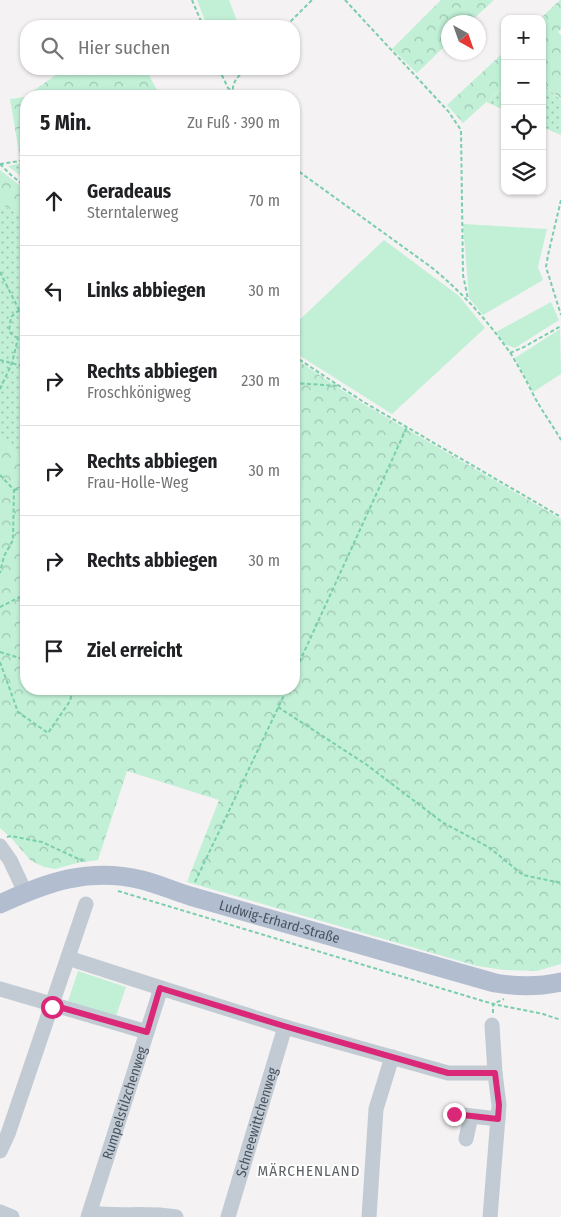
<!DOCTYPE html>
<html lang="de">
<meta charset="utf-8">
<style>
:root{--surface:#fff;--page:#f2f2f2;--text:#202124;--muted:#757577;--line:#e0e0e0}
body{margin:0;font-family:"Fira Sans Condensed",sans-serif;background:var(--page);color:var(--text)}
.controls{position:absolute;right:15px;top:15px;display:grid;overflow:hidden;border-radius:10px;box-shadow:0 1px 4px #0004}
.controls button{width:45px;height:45px;display:grid;place-items:center;padding:0;border:0;border-bottom:1px solid var(--line);background:var(--surface);color:var(--text);font:25px sans-serif}
.compass{position:absolute;left:441px;top:15px;width:45px;height:45px;border-radius:50%;background:var(--surface);box-shadow:0 1px 4px #0004;rotate:140deg}
.stop{position:absolute;width:15px;height:15px;margin:-11px;border:4px solid #db2777;border-radius:50%;background:#fff}
.stop.end{background:#db2777;border-color:#fff;box-shadow:0 1px 5px #0008}
.list{margin:0;padding:0;list-style:none}
h2{display:flex;justify-content:space-between;align-items:center;height:65px;margin:0;padding:0 20px;font-size:21px}
h2 small{font-size:16px;font-weight:400;color:var(--muted)}
.list li{display:grid;grid-template-columns:32px 1fr auto;gap:15px;align-items:center;box-sizing:border-box;height:90px;padding:0 20px;border-top:1px solid var(--line)}
.list b{display:block;font-size:19px;white-space:nowrap}
.list p{margin:0;font-size:16px;white-space:nowrap;color:var(--muted)}
.list em{font-size:16px;font-style:normal;color:var(--muted)}
.icon{flex:none;width:28px;height:28px;fill:none;stroke:currentColor;stroke-width:2;stroke-linecap:round;stroke-linejoin:round}
.map{position:relative;flex:none;width:561px;height:1217px;overflow:hidden}
.search{position:absolute;background:var(--surface);box-shadow:0 1px 4px #0004;left:20px;top:20px;width:280px;height:55px;display:flex;align-items:center;gap:12px;box-sizing:border-box;padding:0 18px;border-radius:20px;color:var(--muted);font-size:19px}
.panel{position:absolute;background:var(--surface);box-shadow:0 1px 4px #0004;left:20px;top:90px;width:280px;height:605px;border-radius:20px}
.map>svg:first-child{display:block}
.grass{fill:url(#grass-dots)}
.forest{fill:url(#forest-crowns)}
.green{fill:#c1f0d7}
.lines{fill:none;stroke-linecap:round;stroke-linejoin:round}
.path{stroke:#79ceab;stroke-width:2;stroke-dasharray:4 2.5;stroke-linecap:butt}
.minor{stroke:#c2cbd3;stroke-width:15}
.major{stroke:#b2bed0;stroke-width:19}
.route{stroke:#db2777;stroke-width:6}
.labels{text-anchor:middle;dominant-baseline:central;stroke-width:4;stroke-linejoin:round;paint-order:stroke}
.street-label{font-size:14px;fill:#49535f;stroke:#fff}
.neighbourhood-label{font-size:15px;letter-spacing:1px;fill:#5e6166;stroke:#fff}
</style>
<div class="map">
<svg width="561" height="1217" viewBox="0 0 561 1217">
<defs>
<pattern id="grass-dots" width="8" height="8" patternUnits="userSpaceOnUse" patternTransform="scale(1.25)"><rect width="8" height="8" fill="#c1f0d7"/><path d="M2 2h.1M6 6h.1" fill="none" stroke="#9fc5b2" stroke-width="1.8" stroke-linecap="round"/></pattern>
<pattern id="forest-crowns" width="20" height="18" patternUnits="userSpaceOnUse" patternTransform="scale(1.25)"><rect width="20" height="18" fill="#c1f0d7"/><path d="M2 6a3 3 0 1 1 6 0M12 15a3 3 0 1 1 6 0" fill="none" stroke="#9fc5b2"/></pattern>
</defs>
<rect width="100%" height="100%" fill="#f4f2f2"/>
<path class="grass" d="M 542,83 L 561,100 L 561,135 L 542,127 Z
M 505,86 L 505,110 L 486,102 Z
M 26,162 L 26,180 L 8,166 Z
M 0,204 L 26,217 L 26,464 L 0,438 Z"/>
<path class="forest" d="M 441,0 L 494,0 L 470,22 L 448,22 L 448,43 L 417,73 L 392,49 Z
M 560,0 L 561,0 L 561,29 L 558,32 L 561,35 L 561,99 L 542,83 L 542,19 L 540,19 Z
M 505,51 L 505,85 L 463,123 L 447,105 Z
M 64,69 L 146,69 L 160,96 L 26,96 L 26,156 L 20,158 L 10,99 L 25,97 Z
M 0,170 L 26,190 L 26,217 L 0,204 Z
M 294,358 L 360,402 L 561,519 L 561,964 L 537,971 L 504,970 L 477,966 L 187,882 L 219,800 L 127,771 L 98,860 L 77,863 L 55,869 L 44,867 L 31,861 L 12,839 L 0,828 L 0,438 L 26,464 L 26,689 L 294,689 Z"/>
<path class="green" d="M 197,0 L 229,0 L 239,26 L 207,26 Z
M 463,224 L 547,229 L 538,267 L 543,280 L 483,315 L 469,298 Z
M 384,240 L 459,296 L 485,328 L 392,414 L 294,352 L 294,325 Z
M 551,302 L 559,320 L 515,348 L 505,344 L 496,332 Z
M 560,329 L 561,374 L 533,392 L 515,358 Z
M 78,971 L 126,987 L 116,1016 L 68,1001 Z"/>
<g class="lines">
<path class="path" d="M 192,0 L 203,26
M 345,0 L 448,111 L 461,130 L 463,275 L 468,299
M 286,26 L 312,0
M 219,69 L 228,88 L 232,91
M 234,96 C 230,84 237,78 245,69
M 0,164 L 11,175 L 26,187
M 0,164 L 26,160
M 294,168 L 431,267 C 462,292 488,321 511,354 C 519,367 526,380 533,394 C 541,410 552,424 561,440
M 561,200 L 548,255 L 546,267 L 561,315
M 0,272 L 19,310
M 26,312 L 18,311 L 11,317 L 9,331 C 14,338 18,338 26,338
M 510,353 L 524,347 L 561,326
M 294,356 L 362,401 L 561,517
M 0,360 L 26,367
M 294,383 L 339,386
M 0,389 L 12,363 L 18,338
M 0,475 L 14,490 L 13,540 L 4,556 L 0,573
M 14,490 L 26,487
M 0,607 L 26,594
M 0,652 L 26,660
M 0,662 L 18,712 L 48,733 L 70,701 L 73,689
M 294,674 L 407,427
M 278,707 L 367,765 L 442,822 L 490,848 L 523,875 L 561,883
M 7,837 L 11,836 L 42,842 L 83,861
M 195,882 L 287,689
M 118,891 L 493,1004 L 543,1014 L 561,1020
M 493,1013 L 493,1004 L 504,999"/>
<g class="minor">
<path d="M 0,846 L 10,860 L 25,892"/>
<path d="M 68,958 L 161,988 L 285,1027 L 448,1073 L 495,1073"/>
<path d="M 0,989 L 147,1032"/>
<path d="M 454,1114 L 498,1119"/>
<path d="M 466,1139 L 471,1116"/>
<path d="M 0,1151 L 8,1134 L 86,904"/>
<path d="M 0,1212 L 12,1217"/>
<path d="M 90,1213 C 119,1217 148,1212 176,1217"/>
<path id="s1" d="M 88,1217 L 161,988"/>
<path id="s2" d="M 228,1217 L 285,1027"/>
<path d="M 369,1217 L 376,1109 L 392,1057"/>
<path d="M 490,1217 L 499,1105 L 495,1073 L 492,1025"/>
</g>
<path class="major" id="s3" d="M 0,904 C 47,882 89,867 142,880 C 158,884 174,891 190,896 L 495,983 C 518,987 538,987 561,982"/>
</g>
<g class="lines">
<path class="route" d="M 52,1007 L 52,1005 L 147,1032 L 160,988 L 284,1026 L 448,1073 L 495,1073 L 499,1105 L 498,1119 L 454,1114"/>
</g>
<g class="labels">
<g class="street-label">
<text stroke="none"><textPath href="#s3" startOffset="291">Ludwig-Erhard-Straße</textPath></text>
<text stroke="none"><textPath href="#s1" startOffset="120">Rumpelstilzchenweg</textPath></text>
<text stroke="none"><textPath href="#s2" startOffset="99">Schneewittchenweg</textPath></text>
</g>
<g class="neighbourhood-label">
<text x="309" y="1171">MÄRCHENLAND</text>
</g>
</g>
</svg>
<div class="controls">
<button>+</button>
<button>−</button>
<button><svg class="icon" aria-label="locate" viewBox="0 0 24 24"><circle cx="12" cy="12" r="6"/><path d="M12 2v4M12 18v4M2 12h4M18 12h4"/></svg></button>
<button><svg class="icon" aria-label="layers" viewBox="0 0 24 24"><path d="M12 4l9 5-9 5-9-5zM3 14l9 5 9-5"/></svg></button>
</div>
<svg class="compass" viewBox="-18 -18 36 36"><path d="M0-13l5 13h-10z" fill="#e53935"/><path d="M0 13l5-13h-10z" fill="#757577"/></svg>
<div class="stop" style="left:52px;top:1007px"></div>
<div class="stop end" style="left:454px;top:1114px"></div>
<div class="search"><svg class="icon" aria-label="search" viewBox="0 0 24 24"><circle cx="10" cy="10" r="6"/><path d="M15 15l6 6"/></svg>Hier suchen</div>
<section class="panel">
<h2>5 Min.<small>Zu Fuß · 390 m</small></h2>
<ul class="list">
<li><svg class="icon" aria-label="ahead" viewBox="0 0 24 24"><path d="M12 20V5M6 11l6-6 6 6"/></svg><div><b>Geradeaus</b><p>Sterntalerweg</p></div><em>70 m</em></li>
<li><svg class="icon" aria-label="left" viewBox="0 0 24 24"><path d="M17 20v-9H6M10 6l-5 5 5 5"/></svg><div><b>Links abbiegen</b></div><em>30 m</em></li>
<li><svg class="icon" aria-label="right" viewBox="0 0 24 24"><path d="M7 20v-9h11M14 6l5 5-5 5"/></svg><div><b>Rechts abbiegen</b><p>Froschkönigweg</p></div><em>230 m</em></li>
<li><svg class="icon" aria-label="right" viewBox="0 0 24 24"><path d="M7 20v-9h11M14 6l5 5-5 5"/></svg><div><b>Rechts abbiegen</b><p>Frau-Holle-Weg</p></div><em>30 m</em></li>
<li><svg class="icon" aria-label="right" viewBox="0 0 24 24"><path d="M7 20v-9h11M14 6l5 5-5 5"/></svg><div><b>Rechts abbiegen</b></div><em>30 m</em></li>
<li><svg class="icon" aria-label="arrive" viewBox="0 0 24 24"><path d="M6 21V4h12l-3 4 3 4H6"/></svg><div><b>Ziel erreicht</b></div></li>
</ul>
</section>
</div>
